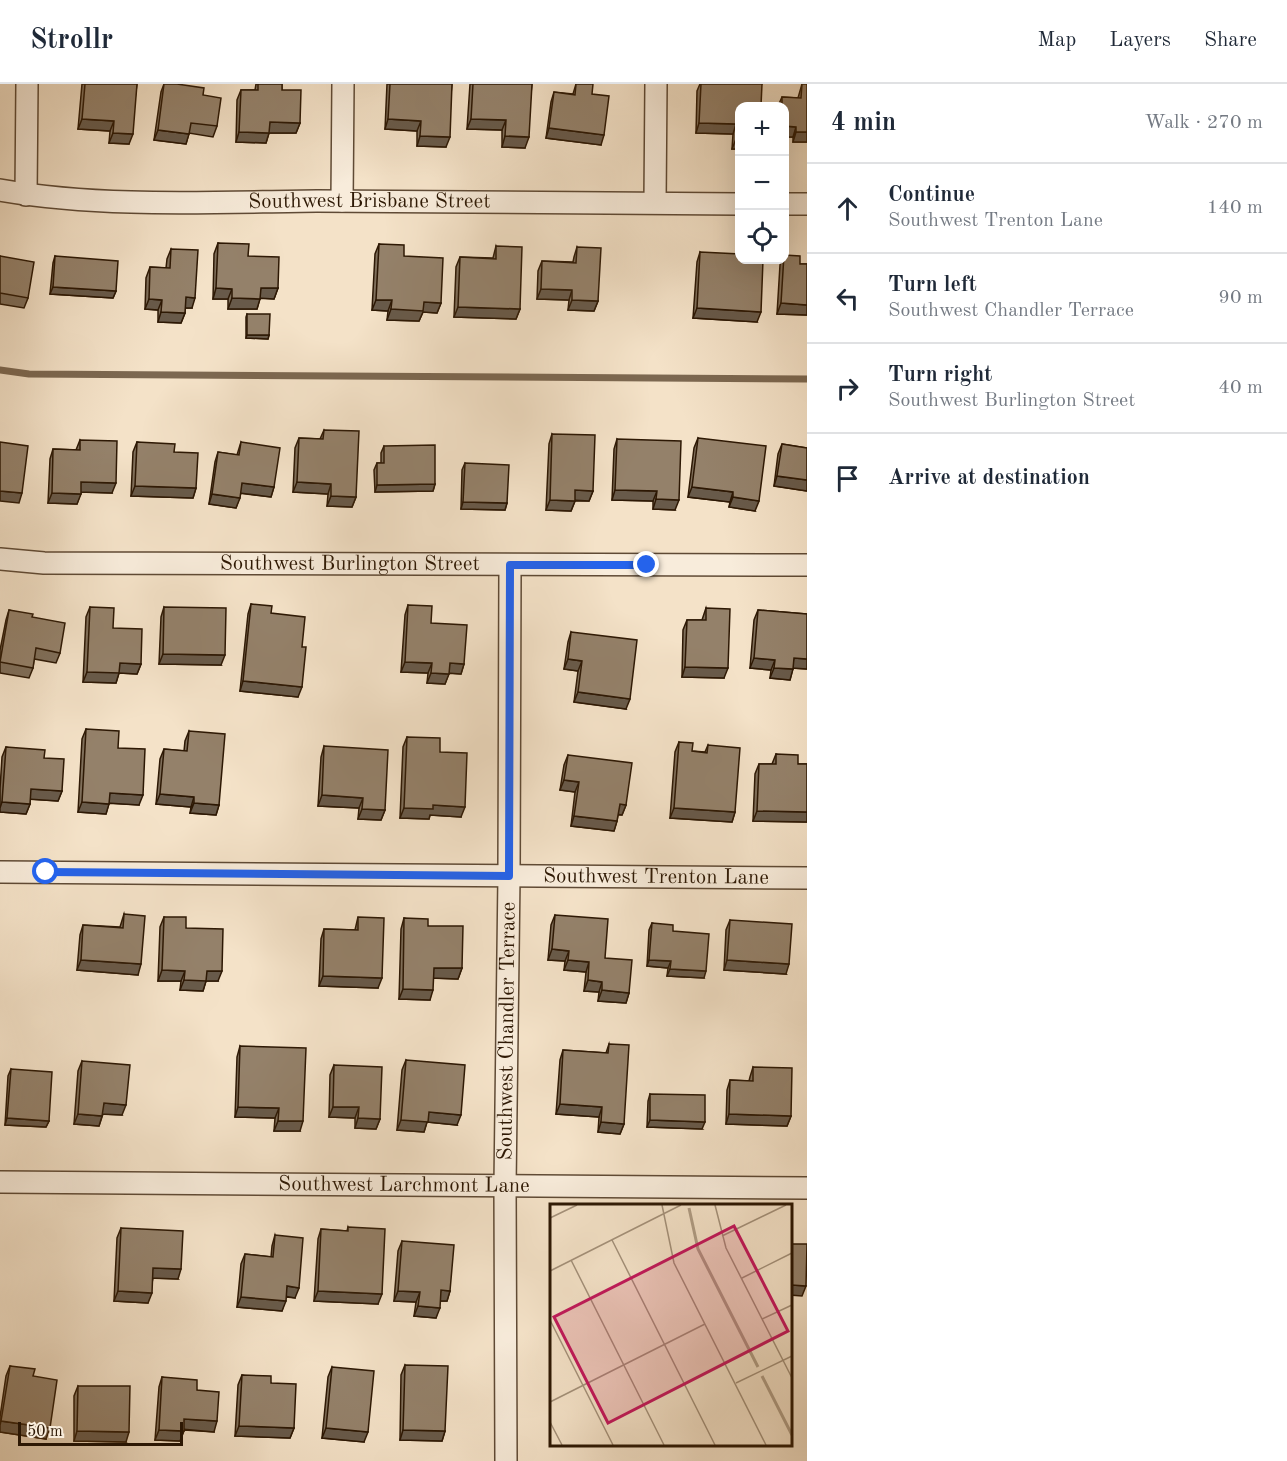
<!DOCTYPE html>
<meta charset="utf-8">
<style>
:root{--surface:#fff;--page:#f2f2f3;--text:#1f2937;--muted:#747a83;--line:#e0e1e3}
body{margin:0;font-family:"Old Standard TT",serif;background:var(--page);color:var(--text)}
.controls{position:absolute;right:18px;top:18px;display:grid;overflow:hidden;border-radius:12px;box-shadow:0 6px 24px #0002}
.controls button{width:54px;height:54px;display:grid;place-items:center;padding:0;border:0;border-bottom:2px solid var(--line);background:var(--surface);color:var(--text);font:30px sans-serif}
.scale{position:absolute;left:18px;bottom:15px;width:165px;box-sizing:border-box;padding-left:6px;border:3px solid #2d1804;border-top:0;font-size:16px;line-height:21px;white-space:nowrap;color:#2d1804;-webkit-text-stroke:4px #f8ecdb;paint-order:stroke}
.stop{position:absolute;width:18px;height:18px;margin:-14px;border:4px solid #2563eb;border-radius:50%;background:#fff}
.stop.end{background:#2563eb;border-color:#fff;box-shadow:0 2px 6px #0008}
.list{margin:0;padding:0;list-style:none}
h2{display:flex;justify-content:space-between;align-items:center;height:78px;margin:0;padding:0 24px;font-size:26px}
h2 small{font-size:20px;font-weight:400;color:var(--muted)}
.list li{display:grid;grid-template-columns:39px 1fr auto;gap:18px;align-items:center;box-sizing:border-box;height:90px;padding:0 24px;border-top:2px solid var(--line)}
.list b{display:block;font-size:22px;white-space:nowrap}
.list p{margin:0;font-size:20px;white-space:nowrap;color:var(--muted)}
.list em{font-size:20px;font-style:normal;color:var(--muted)}
.icon{flex:none;width:33px;height:33px;fill:none;stroke:currentColor;stroke-width:2;stroke-linecap:round;stroke-linejoin:round}
.map{position:relative;flex:none;width:807px;height:1377px;overflow:hidden}
header{display:flex;align-items:center;gap:36px;box-sizing:border-box;height:84px;padding:0 30px;background:var(--surface);border-bottom:2px solid var(--line)}
header strong{font-size:28px}
nav{display:flex;gap:33px;margin-inline-start:auto;font-size:21px}
main{display:flex}
aside{flex:1;background:var(--surface)}
.map>svg:first-child{display:block}
.lines{fill:none;stroke-linecap:round;stroke-linejoin:round}
.stream{stroke:#7c6851;stroke-width:7}
.minor-casing{stroke:#5f4a35;stroke-width:24}
.minor{stroke:#f8ecdb;stroke-width:21}
.wall{fill:#7f6f5b;stroke:#2d1804;stroke-width:1.5}
.shaded-wall{fill:#685a4a;stroke:#2d1804;stroke-width:1.5}
.building{fill:#94816a;stroke:#2d1804;stroke-width:1.5}
.route{stroke:#2563eb;stroke-width:8}
.labels{text-anchor:middle;dominant-baseline:central;stroke-width:6;stroke-linejoin:round;paint-order:stroke}
.street-label{font-size:21px;fill:#2d1804;stroke:#f8ecdb}
.inset-river{fill:none;stroke:#b09d85;stroke-width:3}
.inset-road{fill:none;stroke:#a4917a;stroke-width:1.5}
.view{fill:#c2185b;fill-opacity:0.15;stroke:#c2185b;stroke-width:3}
.inset-edge{fill:none;stroke:#2d1804;stroke-width:3}
</style>
<header>
<strong>Strollr</strong>
<nav><a>Map</a><a>Layers</a><a>Share</a></nav>
</header>
<main>
<div class="map">
<svg width="807" height="1377" viewBox="0 0 807 1377">
<rect width="100%" height="100%" fill="#f4e2c8"/>
<filter id="stains"><feTurbulence type="fractalNoise" baseFrequency=".00333" numOctaves="4"/><feColorMatrix values="0 0 0 0 .2 0 0 0 0 .09 0 0 0 0 .02 0 0 0 .5 -.17"/></filter>
<radialGradient id="worn" r=".72"><stop offset=".6" stop-color="#630" stop-opacity="0"/><stop offset="1" stop-color="#630" stop-opacity=".3"/></radialGradient>
<g class="lines">
<path class="stream" d="M 0,286 L 29,290 L 807,295"/>
<defs>
<g id="minor">
<path id="s1" d="M 0,106 C 104,124 212,118 317,117 C 458,117 599,118 740,120"/>
<path d="M 26,111 L 27,0"/>
<path d="M 342,117 L 343,0"/>
<path d="M 655,118 L 656,0"/>
<path d="M 784,120 L 807,120"/>
<path id="s2" d="M 0,475 L 44,479 L 807,481"/>
<path id="s3" d="M 0,788 L 807,794"/>
<path id="s4" d="M 0,1098 L 807,1104"/>
<path id="s5" d="M 506,1377 L 505,1102 L 509,792 L 510,481"/>
</g>
</defs>
<use href="#minor" class="minor-casing"/>
<use href="#minor" class="minor"/>
</g>
<path class="wall" d="M 82,0 L 137,0 L 129,60 L 109,59 L 110,47 L 78,45 Z
M 164,0 L 203,11 L 217,42 L 213,53 L 189,49 L 186,60 L 154,56 L 161,8 Z
M 256,0 L 282,0 L 282,6 L 300,39 L 296,49 L 269,49 L 266,59 L 236,58 L 237,16 L 241,6 L 255,6 Z
M 387,0 L 452,0 L 446,63 L 417,62 L 417,47 L 385,45 Z
M 470,0 L 532,0 L 525,64 L 502,63 L 502,46 L 467,45 Z
M 576,0 L 592,10 L 601,61 L 546,54 L 551,18 L 554,8 L 573,10 Z
M 700,0 L 762,0 L 740,22 L 740,65 L 732,65 L 733,50 L 696,49 L 697,7 Z
M 802,0 L 807,0 L 807,58 L 793,58 L 793,53 L 784,53 L 784,22 L 778,22 L 782,13 L 798,14 Z
M 218,159 L 248,172 L 278,204 L 274,215 L 260,214 L 257,225 L 228,225 L 228,215 L 213,215 L 214,170 Z
M 379,160 L 404,172 L 441,219 L 437,229 L 423,228 L 419,237 L 387,236 L 388,227 L 372,226 L 375,170 Z
M 496,162 L 520,225 L 516,235 L 454,233 L 456,183 L 460,173 L 493,174 Z
M 577,163 L 598,217 L 594,227 L 568,226 L 569,216 L 537,215 L 538,187 L 542,177 L 573,178 L 574,173 Z
M 171,165 L 192,224 L 185,224 L 185,229 L 181,239 L 158,238 L 158,226 L 145,225 L 146,194 L 150,183 L 166,184 L 167,175 Z
M 700,168 L 757,238 L 693,234 L 697,178 Z
M 0,172 L 28,214 L 24,224 L 0,220 Z
M 55,172 L 116,207 L 113,214 L 50,210 L 53,179 Z
M 782,176 L 800,180 L 807,180 L 807,231 L 777,230 L 780,181 Z
M 247,230 L 269,251 L 268,255 L 246,254 L 246,233 Z
M 324,346 L 356,413 L 352,423 L 327,422 L 328,410 L 293,408 L 295,364 L 299,354 L 320,355 Z
M 552,350 L 593,407 L 589,417 L 575,417 L 571,427 L 546,426 L 549,360 Z
M 698,354 L 755,427 L 729,423 L 730,418 L 688,413 L 694,364 Z
M 617,355 L 675,426 L 653,425 L 653,417 L 612,416 L 614,365 Z
M 80,356 L 112,409 L 81,408 L 77,420 L 48,419 L 50,375 L 53,365 L 76,366 Z
M 137,358 L 174,368 L 196,404 L 193,414 L 131,412 L 133,368 Z
M 241,358 L 274,403 L 271,413 L 241,409 L 236,424 L 209,420 L 215,378 L 218,368 L 237,371 Z
M 782,360 L 807,364 L 807,407 L 774,402 L 778,370 Z
M 384,362 L 435,400 L 433,407 L 375,408 L 374,386 L 377,379 L 381,379 L 381,369 Z
M 465,379 L 507,419 L 505,426 L 461,425 L 462,386 Z
M 251,520 L 271,529 L 302,563 L 298,613 L 240,607 L 248,530 Z
M 408,521 L 431,539 L 464,580 L 461,590 L 449,589 L 445,600 L 427,599 L 428,589 L 401,588 L 405,531 Z
M 90,523 L 113,544 L 141,580 L 137,590 L 119,589 L 116,599 L 83,598 L 86,533 Z
M 164,523 L 221,581 L 159,580 L 161,533 Z
M 706,524 L 724,594 L 682,593 L 683,546 L 687,536 L 702,536 Z
M 9,526 L 32,533 L 60,569 L 56,579 L 34,575 L 33,584 L 29,594 L 0,589 L 0,566 L 6,536 Z
M 758,526 L 807,530 L 807,585 L 793,584 L 790,596 L 770,594 L 771,586 L 750,584 L 754,536 Z
M 571,548 L 626,625 L 574,618 L 578,587 L 564,585 L 568,558 Z
M 86,645 L 118,664 L 139,721 L 109,719 L 106,730 L 78,728 L 82,655 Z
M 189,647 L 219,721 L 216,731 L 190,729 L 191,723 L 156,720 L 160,675 L 164,665 L 184,667 L 185,657 Z
M 407,653 L 440,668 L 461,733 L 430,731 L 429,735 L 400,734 L 403,663 Z
M 679,658 L 692,667 L 705,668 L 708,661 L 735,728 L 732,738 L 670,734 L 675,668 Z
M 324,662 L 385,726 L 381,736 L 358,735 L 359,724 L 318,722 L 321,673 Z
M 6,663 L 44,674 L 62,707 L 58,717 L 30,715 L 30,720 L 26,730 L 0,728 L 0,705 L 2,673 Z
M 776,670 L 798,680 L 807,680 L 807,738 L 753,737 L 755,690 L 759,680 L 772,680 Z
M 568,671 L 626,721 L 622,731 L 618,731 L 617,737 L 614,747 L 571,742 L 575,708 L 560,706 L 564,681 Z
M 124,830 L 138,891 L 77,886 L 80,851 L 83,841 L 120,843 Z
M 555,831 L 605,874 L 629,909 L 626,919 L 598,917 L 599,908 L 584,907 L 586,888 L 564,886 L 565,877 L 548,876 L 551,841 Z
M 164,833 L 186,844 L 218,897 L 206,897 L 203,907 L 180,906 L 181,897 L 158,897 L 160,843 Z
M 358,833 L 378,904 L 319,902 L 321,855 L 324,845 L 355,846 Z
M 404,834 L 428,842 L 462,884 L 458,895 L 433,894 L 430,916 L 399,915 L 401,845 Z
M 730,836 L 786,890 L 724,886 L 726,846 Z
M 652,839 L 673,847 L 704,894 L 667,892 L 668,884 L 647,882 L 649,846 Z
M 609,960 L 624,1040 L 620,1050 L 598,1048 L 599,1033 L 556,1030 L 560,976 L 563,966 L 606,969 Z
M 240,962 L 300,1047 L 274,1047 L 275,1034 L 235,1033 L 237,973 Z
M 406,976 L 457,1041 L 427,1038 L 424,1048 L 397,1046 L 402,986 Z
M 82,977 L 122,1031 L 103,1030 L 99,1042 L 74,1040 L 78,987 Z
M 334,981 L 380,1035 L 376,1045 L 355,1044 L 355,1034 L 329,1033 L 330,991 Z
M 753,983 L 791,1032 L 787,1042 L 726,1040 L 727,1006 L 730,996 L 749,997 L 750,993 Z
M 11,985 L 49,1037 L 46,1043 L 5,1041 L 8,992 Z
M 650,1010 L 702,1045 L 647,1043 L 648,1017 Z
M 348,1143 L 378,1220 L 314,1217 L 318,1155 L 321,1145 L 347,1147 Z
M 121,1144 L 178,1195 L 153,1194 L 148,1219 L 114,1217 L 117,1154 Z
M 275,1151 L 295,1214 L 286,1213 L 282,1227 L 237,1223 L 241,1180 L 245,1170 L 271,1173 L 272,1162 Z
M 402,1157 L 450,1207 L 447,1217 L 440,1217 L 436,1234 L 414,1232 L 416,1218 L 394,1217 L 398,1167 Z
M 405,1281 L 445,1347 L 442,1357 L 400,1356 L 401,1291 Z
M 10,1282 L 33,1292 L 46,1355 L 0,1348 L 0,1333 L 6,1292 Z
M 332,1283 L 364,1358 L 322,1354 L 328,1293 Z
M 552,1290 L 552,1359 L 550,1358 Z
M 242,1291 L 271,1299 L 294,1344 L 290,1354 L 235,1352 L 238,1301 Z
M 162,1293 L 197,1306 L 214,1348 L 184,1346 L 180,1357 L 155,1356 L 159,1303 Z
M 78,1302 L 126,1358 L 74,1357 L 74,1312 Z"/>
<path class="shaded-wall" d="M 82,35 L 114,37 L 110,47 L 78,45 Z
M 388,35 L 421,37 L 417,47 L 385,45 Z
M 471,35 L 506,36 L 502,46 L 467,45 Z
M 270,38 L 300,39 L 296,49 L 266,49 Z
M 699,39 L 736,40 L 733,50 L 696,49 Z
M 784,42 L 796,43 L 793,53 L 784,53 Z
M 549,44 L 604,51 L 601,61 L 546,54 Z
M 158,46 L 189,50 L 186,60 L 154,56 Z
M 239,48 L 269,49 L 266,59 L 236,58 Z
M 796,48 L 807,48 L 807,58 L 793,58 Z
M 113,49 L 133,50 L 129,60 L 109,59 Z
M 420,52 L 450,53 L 446,63 L 417,62 Z
M 505,52 L 529,53 L 525,64 L 502,63 Z
M 736,55 L 740,55 L 740,65 L 732,65 Z
M 53,203 L 116,207 L 113,214 L 50,210 Z
M 216,204 L 232,205 L 228,215 L 213,215 Z
M 261,204 L 278,204 L 274,215 L 257,214 Z
M 541,205 L 572,206 L 569,216 L 537,215 Z
M 186,213 L 195,214 L 192,224 L 182,224 Z
M 232,214 L 260,215 L 257,225 L 228,225 Z
M 149,215 L 162,216 L 158,226 L 145,225 Z
M 376,216 L 392,216 L 388,227 L 372,226 Z
M 572,216 L 598,217 L 594,227 L 568,226 Z
M 424,218 L 441,219 L 437,229 L 423,228 L 419,237 L 387,236 L 391,225 Z
M 781,219 L 807,221 L 807,231 L 777,230 Z
M 458,223 L 520,225 L 516,235 L 454,233 Z
M 697,224 L 761,228 L 757,238 L 693,234 Z
M 161,228 L 185,229 L 181,239 L 158,238 Z
M 247,251 L 269,251 L 268,255 L 246,254 Z
M 777,392 L 807,396 L 807,407 L 774,402 Z
M 81,398 L 116,399 L 112,409 L 78,408 Z
M 297,398 L 331,400 L 328,410 L 293,408 Z
M 242,399 L 274,403 L 271,413 L 239,409 Z
M 435,400 L 433,407 L 375,408 L 377,401 Z
M 135,402 L 196,404 L 193,414 L 131,412 Z
M 692,403 L 733,408 L 730,418 L 688,413 Z
M 575,406 L 593,407 L 589,417 L 571,416 Z
M 615,406 L 657,407 L 653,417 L 612,416 Z
M 0,407 L 22,409 L 19,419 L 0,417 Z
M 52,409 L 81,410 L 77,420 L 48,419 Z
M 212,410 L 240,414 L 236,424 L 209,420 Z
M 331,412 L 356,413 L 352,423 L 327,422 Z
M 733,413 L 759,417 L 755,427 L 729,423 Z
M 656,415 L 679,416 L 675,426 L 653,425 Z
M 550,416 L 575,417 L 571,427 L 546,426 Z
M 463,418 L 507,419 L 505,426 L 461,425 Z
M 163,570 L 225,571 L 221,581 L 159,580 Z
M 754,574 L 775,576 L 771,586 L 750,584 Z
M 794,574 L 807,575 L 807,585 L 791,584 Z
M 568,575 L 582,577 L 578,587 L 564,585 Z
M 405,578 L 432,579 L 428,589 L 401,588 Z
M 120,579 L 141,580 L 137,590 L 119,589 L 116,599 L 83,598 L 87,588 Z
M 450,579 L 464,580 L 461,590 L 446,589 Z
M 685,583 L 728,584 L 724,594 L 682,593 Z
M 774,584 L 793,585 L 790,596 L 770,594 Z
M 431,589 L 449,590 L 445,600 L 427,599 Z
M 243,597 L 302,603 L 298,613 L 240,607 Z
M 578,608 L 630,615 L 626,625 L 574,618 Z
M 564,696 L 579,698 L 575,708 L 560,706 Z
M 31,705 L 62,707 L 58,717 L 27,715 Z
M 110,709 L 143,711 L 139,721 L 106,719 Z
M 160,710 L 194,713 L 191,723 L 156,720 Z
M 322,711 L 363,714 L 359,724 L 318,722 Z
M 2,718 L 30,720 L 26,730 L 0,728 L 0,724 Z
M 82,718 L 109,720 L 106,730 L 78,728 Z
M 194,719 L 219,721 L 216,731 L 190,729 Z
M 620,720 L 626,721 L 622,731 L 616,730 Z
M 433,721 L 465,723 L 461,733 L 430,731 L 429,735 L 400,734 L 404,724 Z
M 674,724 L 735,728 L 732,738 L 670,734 Z
M 362,725 L 385,726 L 381,736 L 358,735 Z
M 757,727 L 807,728 L 807,738 L 753,737 Z
M 574,732 L 617,737 L 614,747 L 571,742 Z
M 552,865 L 569,867 L 565,877 L 548,876 Z
M 81,876 L 141,880 L 138,891 L 77,886 Z
M 568,876 L 589,878 L 586,888 L 564,886 Z
M 649,876 L 671,877 L 668,884 L 647,882 Z
M 727,876 L 789,880 L 786,890 L 724,886 Z
M 434,884 L 462,884 L 458,895 L 430,894 Z
M 670,885 L 706,887 L 704,894 L 667,892 Z
M 162,886 L 185,887 L 181,897 L 158,897 Z
M 207,887 L 222,887 L 218,897 L 206,897 L 203,907 L 180,906 L 184,896 Z
M 323,892 L 382,894 L 378,904 L 319,902 Z
M 588,896 L 602,898 L 599,908 L 584,907 Z
M 403,905 L 433,906 L 430,916 L 399,915 Z
M 602,906 L 629,909 L 626,919 L 598,917 Z
M 104,1019 L 126,1021 L 122,1031 L 100,1030 Z
M 560,1020 L 602,1023 L 599,1033 L 556,1030 Z
M 238,1023 L 279,1024 L 275,1034 L 235,1033 Z
M 333,1023 L 359,1023 L 355,1034 L 329,1033 Z
M 429,1028 L 461,1031 L 457,1041 L 427,1038 L 424,1048 L 397,1046 L 401,1036 Z
M 78,1030 L 102,1032 L 99,1042 L 74,1040 Z
M 729,1030 L 791,1032 L 787,1042 L 726,1040 Z
M 7,1034 L 49,1037 L 46,1043 L 5,1041 Z
M 358,1034 L 380,1035 L 376,1045 L 355,1044 Z
M 650,1036 L 705,1038 L 702,1045 L 647,1043 Z
M 278,1037 L 303,1037 L 300,1047 L 274,1047 Z
M 601,1038 L 624,1040 L 620,1050 L 598,1048 Z
M 153,1184 L 181,1185 L 178,1195 L 149,1194 Z
M 792,1201 L 806,1202 L 802,1212 L 790,1211 Z
M 287,1202 L 299,1204 L 295,1214 L 284,1212 Z
M 441,1206 L 450,1207 L 447,1217 L 438,1217 Z
M 118,1207 L 152,1209 L 148,1219 L 114,1217 Z
M 318,1207 L 382,1210 L 378,1220 L 314,1217 Z
M 398,1207 L 420,1208 L 416,1218 L 394,1217 Z
M 241,1213 L 286,1217 L 282,1227 L 237,1223 Z
M 418,1222 L 440,1224 L 436,1234 L 414,1232 Z
M 184,1335 L 217,1337 L 214,1348 L 181,1345 Z
M 1,1337 L 50,1344 L 46,1355 L 0,1348 L 0,1341 Z
M 239,1342 L 294,1344 L 290,1354 L 235,1352 Z
M 326,1344 L 368,1348 L 364,1358 L 322,1354 Z
M 159,1346 L 184,1347 L 180,1357 L 155,1356 Z
M 403,1346 L 445,1347 L 442,1357 L 400,1356 Z
M 77,1347 L 129,1348 L 126,1358 L 74,1357 Z
M 668,1360 L 694,1360 L 693,1362 Z"/>
<path class="building" d="M 85,0 L 137,0 L 133,50 L 113,49 L 114,37 L 82,35 Z
M 164,0 L 177,0 L 204,4 L 203,11 L 221,14 L 217,42 L 191,39 L 189,50 L 158,46 Z
M 258,0 L 282,0 L 282,6 L 301,6 L 300,39 L 270,38 L 269,49 L 239,48 L 241,6 L 258,6 Z
M 390,0 L 452,0 L 450,53 L 420,52 L 421,37 L 388,35 Z
M 473,0 L 532,0 L 529,53 L 505,52 L 506,36 L 471,35 Z
M 576,0 L 593,0 L 592,10 L 609,12 L 604,51 L 549,44 L 554,8 L 575,11 Z
M 701,0 L 762,0 L 761,22 L 740,22 L 740,55 L 736,55 L 736,40 L 699,39 Z
M 802,0 L 807,0 L 807,48 L 796,48 L 796,43 L 784,42 L 784,22 L 782,22 L 782,13 L 801,14 Z
M 218,159 L 249,160 L 248,172 L 279,173 L 278,204 L 261,204 L 260,215 L 232,214 L 232,205 L 216,204 Z
M 379,160 L 404,161 L 404,172 L 443,174 L 441,219 L 424,218 L 423,227 L 391,225 L 392,216 L 376,216 Z
M 496,162 L 522,163 L 520,225 L 458,223 L 460,173 L 496,175 Z
M 577,163 L 601,164 L 598,217 L 572,216 L 572,206 L 541,205 L 542,177 L 576,179 Z
M 171,165 L 198,166 L 195,214 L 186,213 L 185,229 L 161,228 L 162,216 L 149,215 L 150,183 L 170,184 Z
M 700,168 L 740,170 L 740,176 L 763,176 L 761,228 L 697,224 Z
M 784,171 L 800,172 L 800,180 L 807,180 L 807,221 L 781,219 Z
M 0,172 L 34,178 L 28,214 L 0,209 Z
M 55,172 L 118,177 L 116,207 L 53,203 Z
M 247,230 L 270,230 L 269,251 L 247,251 Z
M 324,346 L 359,347 L 356,413 L 331,412 L 331,400 L 297,398 L 299,354 L 323,355 Z
M 552,350 L 595,351 L 593,407 L 575,406 L 575,417 L 550,416 Z
M 698,354 L 766,362 L 759,417 L 733,413 L 733,408 L 692,403 Z
M 617,355 L 681,357 L 679,416 L 656,415 L 657,407 L 615,406 Z
M 80,356 L 117,357 L 116,399 L 81,398 L 81,410 L 52,409 L 53,365 L 80,366 Z
M 0,358 L 28,362 L 22,409 L 0,407 Z
M 137,358 L 175,360 L 174,368 L 198,369 L 196,404 L 135,402 Z
M 241,358 L 280,364 L 274,403 L 242,399 L 240,414 L 212,410 L 218,368 L 239,371 Z
M 782,360 L 807,364 L 807,396 L 777,392 Z
M 435,361 L 435,400 L 377,401 L 377,379 L 384,379 L 384,362 Z
M 465,379 L 509,381 L 507,419 L 463,418 Z
M 251,520 L 272,522 L 271,529 L 305,533 L 302,563 L 306,563 L 302,603 L 243,597 Z
M 408,521 L 432,522 L 431,539 L 467,541 L 464,580 L 450,579 L 449,590 L 431,589 L 432,579 L 405,578 Z
M 90,523 L 114,524 L 113,544 L 142,545 L 141,580 L 120,579 L 119,589 L 87,588 Z
M 164,523 L 226,524 L 225,571 L 163,570 Z
M 706,524 L 730,525 L 728,584 L 685,583 L 687,536 L 706,536 Z
M 9,526 L 33,530 L 32,533 L 65,539 L 60,569 L 36,564 L 33,584 L 0,578 Z
M 758,526 L 807,530 L 807,575 L 794,574 L 793,585 L 774,584 L 775,576 L 754,574 Z
M 571,548 L 637,556 L 630,615 L 578,608 L 582,577 L 568,575 Z
M 86,645 L 119,647 L 118,664 L 145,665 L 143,711 L 110,709 L 109,720 L 82,718 Z
M 189,647 L 225,650 L 219,721 L 194,719 L 194,713 L 160,710 L 164,665 L 187,667 Z
M 407,653 L 440,654 L 440,668 L 467,669 L 465,723 L 433,721 L 433,725 L 404,724 Z
M 679,658 L 693,659 L 692,667 L 707,669 L 708,661 L 740,664 L 735,728 L 674,724 Z
M 324,662 L 388,666 L 385,726 L 362,725 L 363,714 L 322,711 Z
M 6,663 L 45,666 L 44,674 L 64,675 L 62,707 L 31,705 L 30,720 L 2,718 Z
M 776,670 L 798,671 L 798,680 L 807,680 L 807,728 L 757,727 L 759,680 L 776,680 Z
M 568,671 L 632,679 L 626,721 L 620,720 L 617,737 L 574,732 L 579,698 L 564,696 Z
M 124,830 L 145,832 L 141,880 L 81,876 L 83,841 L 123,844 Z
M 555,831 L 608,835 L 605,874 L 632,876 L 629,909 L 602,906 L 602,898 L 588,896 L 589,878 L 568,876 L 569,867 L 552,865 Z
M 164,833 L 186,833 L 186,844 L 223,845 L 222,887 L 207,887 L 206,897 L 184,896 L 185,887 L 162,886 Z
M 358,833 L 384,834 L 382,894 L 323,892 L 324,845 L 358,846 Z
M 404,834 L 428,835 L 428,842 L 463,842 L 462,884 L 434,884 L 433,906 L 403,905 Z
M 730,836 L 792,840 L 789,880 L 727,876 Z
M 652,839 L 673,841 L 673,847 L 709,850 L 706,887 L 670,885 L 671,877 L 649,876 Z
M 609,960 L 629,961 L 624,1040 L 601,1038 L 602,1023 L 560,1020 L 563,966 L 608,969 Z
M 240,962 L 306,964 L 303,1037 L 278,1037 L 279,1024 L 238,1023 Z
M 406,976 L 465,981 L 461,1031 L 429,1028 L 428,1038 L 401,1036 Z
M 82,977 L 130,981 L 126,1021 L 104,1019 L 102,1032 L 78,1030 Z
M 334,981 L 382,983 L 380,1035 L 358,1034 L 359,1023 L 333,1023 Z
M 753,983 L 792,984 L 791,1032 L 729,1030 L 730,996 L 753,997 Z
M 11,985 L 52,988 L 49,1037 L 7,1034 Z
M 650,1010 L 705,1011 L 705,1038 L 650,1036 Z
M 348,1143 L 385,1145 L 382,1210 L 318,1207 L 321,1145 L 348,1147 Z
M 121,1144 L 183,1147 L 181,1185 L 153,1184 L 152,1209 L 118,1207 Z
M 275,1151 L 303,1154 L 299,1204 L 287,1202 L 286,1217 L 241,1213 L 245,1170 L 273,1173 Z
M 402,1157 L 454,1161 L 450,1207 L 441,1206 L 440,1224 L 418,1222 L 420,1208 L 398,1207 Z
M 790,1160 L 807,1160 L 806,1202 L 792,1201 L 791,1212 L 790,1212 Z
M 405,1281 L 448,1282 L 445,1347 L 403,1346 Z
M 10,1282 L 35,1285 L 33,1292 L 57,1296 L 50,1344 L 1,1337 Z
M 332,1283 L 374,1287 L 368,1348 L 326,1344 Z
M 242,1291 L 271,1292 L 271,1299 L 296,1300 L 294,1344 L 239,1342 Z
M 162,1293 L 197,1296 L 197,1306 L 219,1308 L 217,1337 L 184,1335 L 184,1347 L 159,1346 Z
M 78,1302 L 130,1302 L 129,1348 L 77,1347 Z"/>
<g class="lines">
<path class="route" d="M 46,788 L 509,792 L 510,481 L 647,481"/>
</g>
<g class="labels">
<g class="street-label">
<text stroke="none"><textPath href="#s1" startOffset="370">Southwest Brisbane Street</textPath></text>
<text stroke="none"><textPath href="#s2" startOffset="350">Southwest Burlington Street</textPath></text>
<text stroke="none"><textPath href="#s3" startOffset="656">Southwest Trenton Lane</textPath></text>
<text stroke="none"><textPath href="#s5" startOffset="430">Southwest Chandler Terrace</textPath></text>
<text stroke="none"><textPath href="#s4" startOffset="404">Southwest Larchmont Lane</textPath></text>
</g>
</g>
<g transform="translate(550 1120)">
<rect width="242" height="242" fill="#f4e2c8"/>
<path class="inset-river" d="M 139,4 L 148,45 L 208,163M 212,172 L 242,231"/>
<path class="inset-road" d="M 112,1 L 124,59 L 216,241M 165,1 L 176,44 L 242,174M 0,14 L 27,1M 172,32 L 236,1M 62,36 L 165,241M 21,56 L 114,241M 0,67 L 131,1M 192,74 L 242,49M 212,115 L 242,101M 0,116 L 63,241M 186,179 L 242,152M 0,198 L 155,120M 0,218 L 12,241"/>
<path class="view" d="M 184,22 L 238,127 L 58,219 L 4,113 Z"/>
<rect width="242" height="242" class="inset-edge"/>
</g>
<rect width="100%" height="100%" filter="url(#stains)"/>
<rect width="100%" height="100%" fill="url(#worn)"/>
</svg>
<div class="controls">
<button>+</button>
<button>−</button>
<button><svg class="icon" aria-label="locate" viewBox="0 0 24 24"><circle cx="12" cy="12" r="6"/><path d="M12 2v4M12 18v4M2 12h4M18 12h4"/></svg></button>
</div>
<div class="scale">50 m</div>
<div class="stop" style="left:46px;top:788px"></div>
<div class="stop end" style="left:647px;top:481px"></div>
</div>
<aside>
<h2>4 min<small>Walk · 270 m</small></h2>
<ul class="list">
<li><svg class="icon" aria-label="ahead" viewBox="0 0 24 24"><path d="M12 20V5M6 11l6-6 6 6"/></svg><div><b>Continue</b><p>Southwest Trenton Lane</p></div><em>140 m</em></li>
<li><svg class="icon" aria-label="left" viewBox="0 0 24 24"><path d="M17 20v-9H6M10 6l-5 5 5 5"/></svg><div><b>Turn left</b><p>Southwest Chandler Terrace</p></div><em>90 m</em></li>
<li><svg class="icon" aria-label="right" viewBox="0 0 24 24"><path d="M7 20v-9h11M14 6l5 5-5 5"/></svg><div><b>Turn right</b><p>Southwest Burlington Street</p></div><em>40 m</em></li>
<li><svg class="icon" aria-label="arrive" viewBox="0 0 24 24"><path d="M6 21V4h12l-3 4 3 4H6"/></svg><div><b>Arrive at destination</b></div></li>
</ul>
</aside>
</main>
